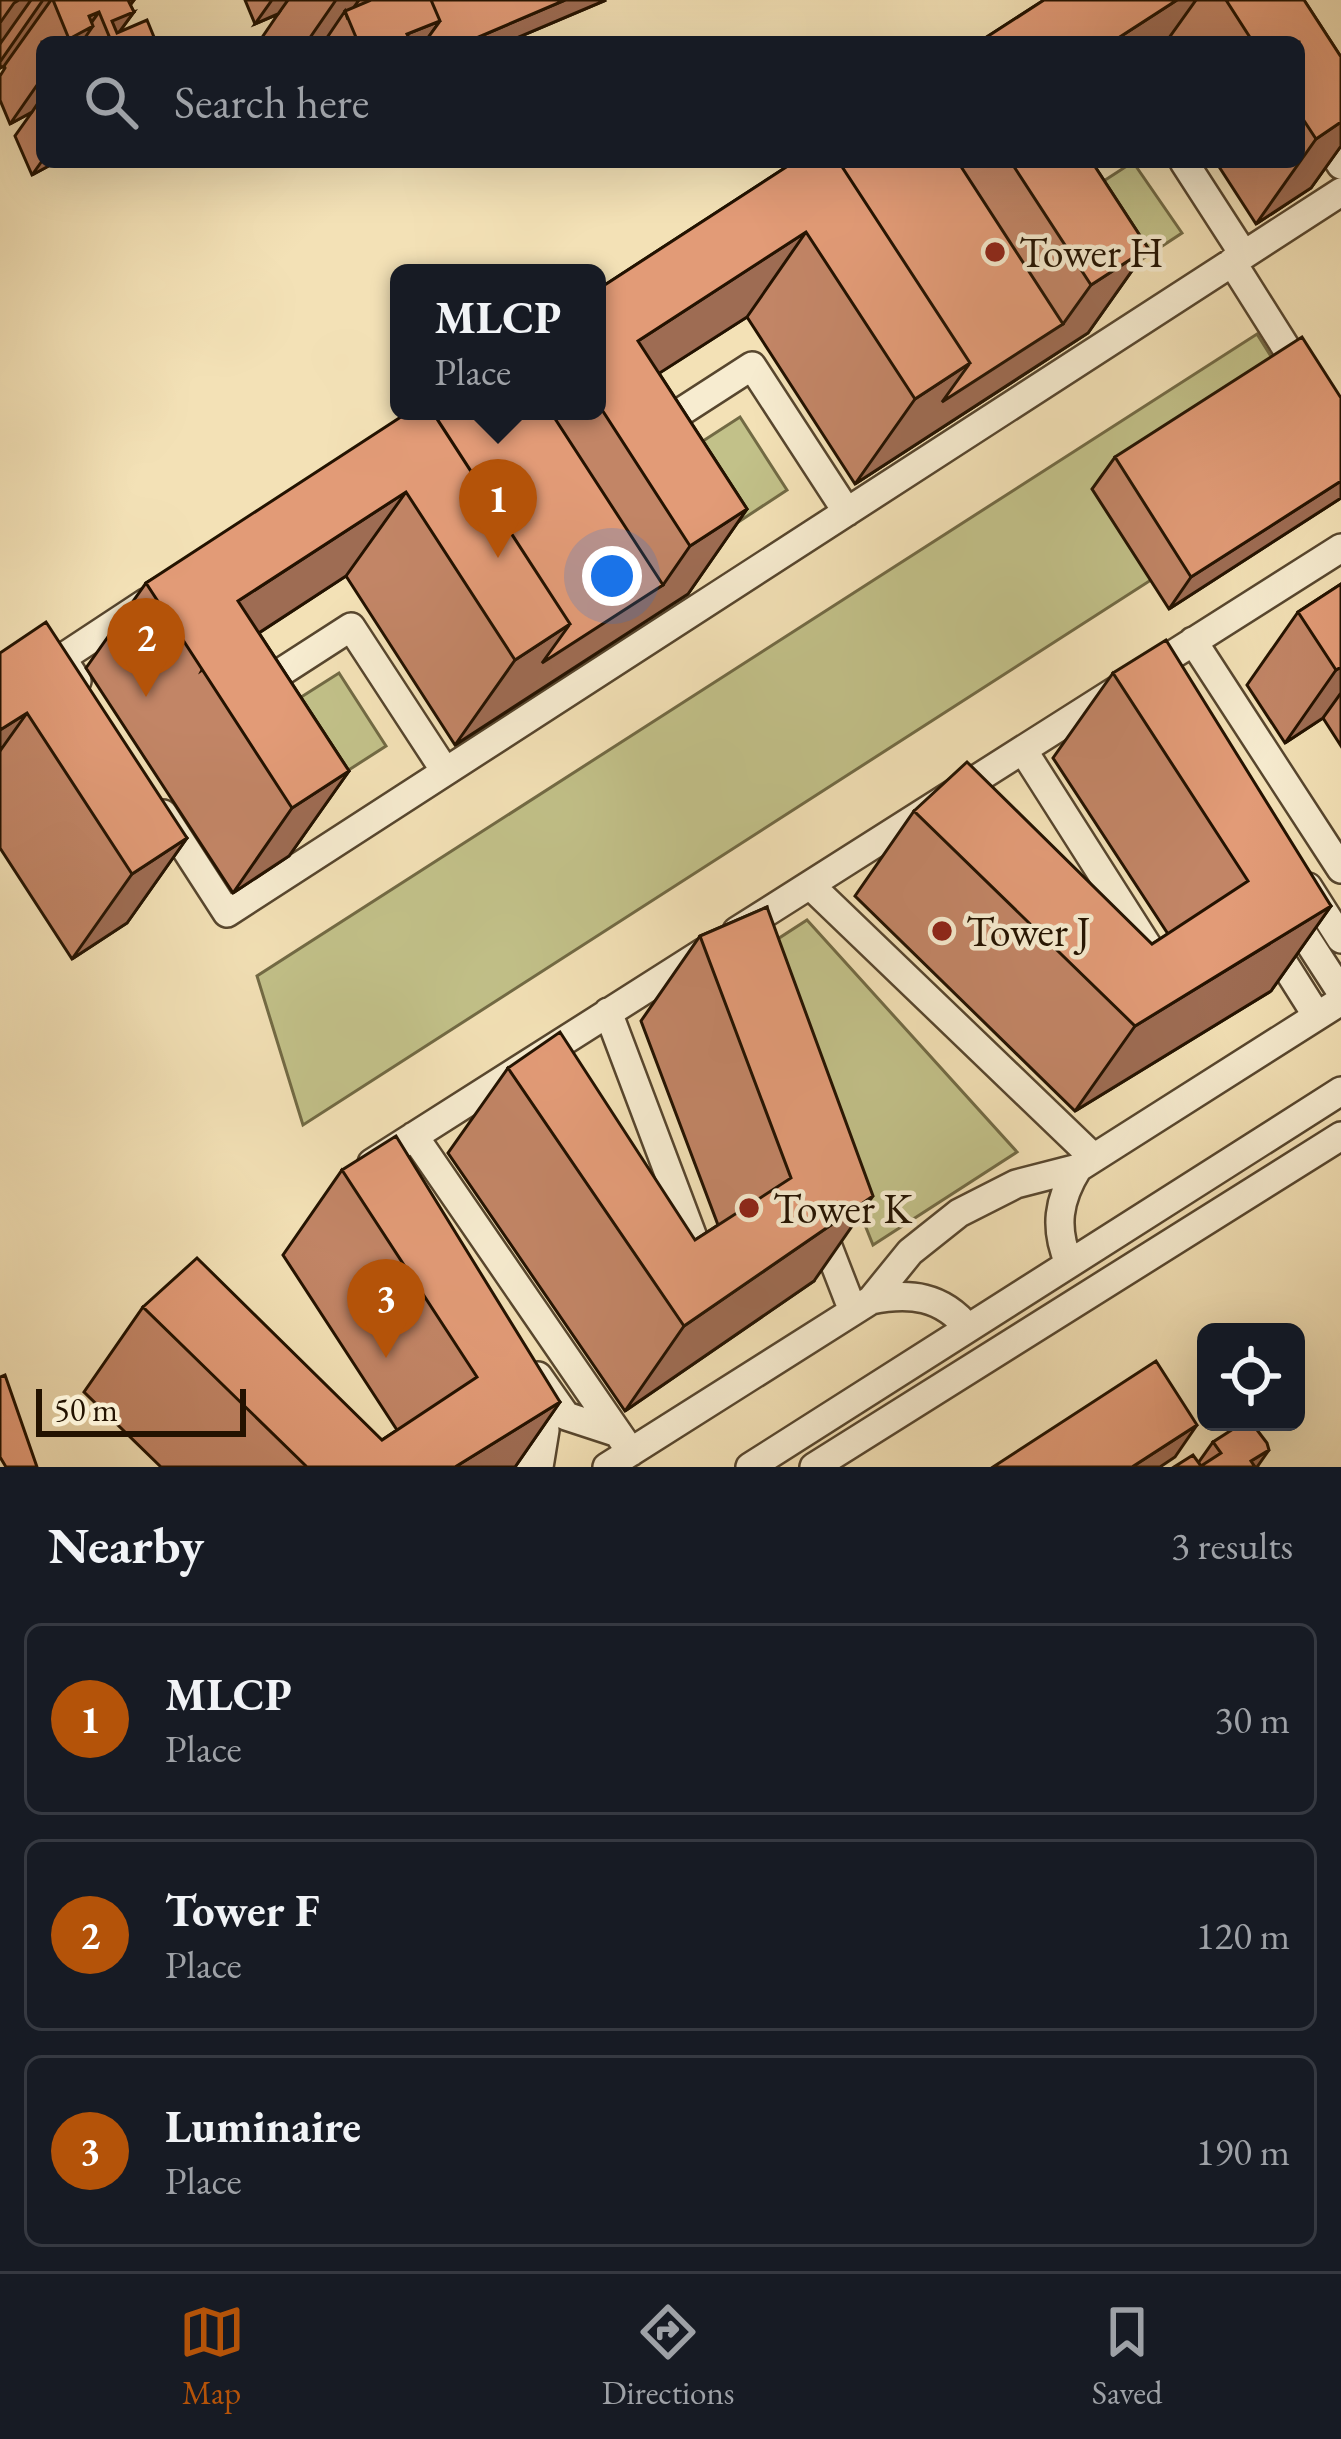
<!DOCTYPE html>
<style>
:root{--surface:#171b24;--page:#20242c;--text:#f1f3f6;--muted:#9ea1a6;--line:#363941;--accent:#b45309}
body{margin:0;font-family:"EB Garamond",serif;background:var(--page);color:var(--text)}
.controls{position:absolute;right:36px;bottom:36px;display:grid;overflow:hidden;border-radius:18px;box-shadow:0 12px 48px #0002}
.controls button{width:108px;height:108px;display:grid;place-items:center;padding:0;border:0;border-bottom:3px solid var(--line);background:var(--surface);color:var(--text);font:60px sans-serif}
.scale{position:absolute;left:36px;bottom:30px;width:210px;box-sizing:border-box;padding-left:12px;border:6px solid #231200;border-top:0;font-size:33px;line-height:42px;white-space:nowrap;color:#231200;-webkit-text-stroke:9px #f7ecd0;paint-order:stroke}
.you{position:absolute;left:612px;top:576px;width:42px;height:42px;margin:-30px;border:9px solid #fff;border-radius:50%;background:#1a73e8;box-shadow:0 0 0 18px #1a73e833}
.badge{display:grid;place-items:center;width:78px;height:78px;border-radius:50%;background:var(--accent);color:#fff;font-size:39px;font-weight:700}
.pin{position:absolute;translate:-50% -99px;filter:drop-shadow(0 3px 6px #0008)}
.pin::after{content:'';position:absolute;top:63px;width:42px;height:36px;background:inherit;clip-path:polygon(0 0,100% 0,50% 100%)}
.popup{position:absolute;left:390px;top:264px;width:216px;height:156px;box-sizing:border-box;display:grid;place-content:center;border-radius:18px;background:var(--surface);filter:drop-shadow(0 3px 9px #0005);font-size:39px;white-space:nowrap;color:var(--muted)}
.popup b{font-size:45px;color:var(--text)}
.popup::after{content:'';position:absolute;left:50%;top:100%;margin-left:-24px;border:24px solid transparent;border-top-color:var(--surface)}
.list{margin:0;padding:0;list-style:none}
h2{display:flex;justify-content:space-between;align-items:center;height:156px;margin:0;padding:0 48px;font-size:51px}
h2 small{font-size:39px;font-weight:400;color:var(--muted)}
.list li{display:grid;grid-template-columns:78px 1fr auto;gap:36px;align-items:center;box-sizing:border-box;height:192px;margin:0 24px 24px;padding:0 24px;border:3px solid var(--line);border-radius:18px}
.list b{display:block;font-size:45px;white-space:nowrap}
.list p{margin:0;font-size:39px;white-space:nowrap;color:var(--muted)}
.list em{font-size:39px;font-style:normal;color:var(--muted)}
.icon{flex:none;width:66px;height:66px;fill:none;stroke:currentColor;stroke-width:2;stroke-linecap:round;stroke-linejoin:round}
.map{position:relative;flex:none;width:1341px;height:1467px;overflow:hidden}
.search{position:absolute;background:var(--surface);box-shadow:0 12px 48px #0002;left:36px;right:36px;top:36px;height:132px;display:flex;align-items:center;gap:30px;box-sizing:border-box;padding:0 42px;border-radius:18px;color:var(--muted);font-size:45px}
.sheet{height:804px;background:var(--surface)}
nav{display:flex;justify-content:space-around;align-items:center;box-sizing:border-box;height:168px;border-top:3px solid var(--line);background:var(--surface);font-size:33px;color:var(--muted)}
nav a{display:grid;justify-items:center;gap:6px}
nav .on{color:var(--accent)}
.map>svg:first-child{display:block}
.green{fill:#c2c189;stroke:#726a44;stroke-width:3}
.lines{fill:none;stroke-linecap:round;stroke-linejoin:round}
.minor-casing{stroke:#57462e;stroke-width:32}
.minor{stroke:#f7ecd0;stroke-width:27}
.wall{fill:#c28566;stroke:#231200;stroke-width:3}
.shaded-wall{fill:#9e6c53;stroke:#231200;stroke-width:3}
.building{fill:#e29b77;stroke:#231200;stroke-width:3}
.poi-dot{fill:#8f2418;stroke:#f7ecd0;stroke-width:4.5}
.labels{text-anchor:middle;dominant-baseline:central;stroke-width:9;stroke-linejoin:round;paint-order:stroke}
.poi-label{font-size:42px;fill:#231200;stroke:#f7ecd0;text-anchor:start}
</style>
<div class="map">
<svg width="1341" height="1467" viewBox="0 0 1341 1467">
<rect width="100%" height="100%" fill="#f3e1b6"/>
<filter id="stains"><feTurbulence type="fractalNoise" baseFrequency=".00167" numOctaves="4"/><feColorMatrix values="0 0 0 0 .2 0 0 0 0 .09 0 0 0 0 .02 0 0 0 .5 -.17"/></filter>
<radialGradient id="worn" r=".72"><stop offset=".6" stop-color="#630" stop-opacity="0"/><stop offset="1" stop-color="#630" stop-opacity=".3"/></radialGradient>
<path class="green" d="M 1133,162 L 1182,233 L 1109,281 L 1062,208 Z
M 1257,334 L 1279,369 L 1151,580 L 303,1125 L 257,976 Z
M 740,417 L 787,490 L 714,538 L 666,465 Z
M 339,673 L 386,746 L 313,793 L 265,720 Z
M 807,920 L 1017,1152 L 873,1245 L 756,953 Z"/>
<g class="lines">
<defs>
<path id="minor" d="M 1299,100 L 1341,165
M 1184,162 L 1244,255
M 1232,262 L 1341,435
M 656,428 L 752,366 L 847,512
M 1193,641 L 1341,869
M 77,681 L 62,658 L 147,602
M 255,689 L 351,627 L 445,771
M 1023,750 L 1154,956 L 1151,958
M 163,814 L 227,913 L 1341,192
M 810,885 L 1094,1158
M 1308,887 L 1341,939
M 1288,910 L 1341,992
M 737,931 L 1341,548
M 1269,940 L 1317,1016
M 608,1012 L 697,1248 L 677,1262
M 414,1136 L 631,1452
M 372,1163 L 704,952
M 820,1226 L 853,1311
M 1069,1263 C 1054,1228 1058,1200 1078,1168
M 871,1300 C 910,1292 942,1296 968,1328
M 538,1376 L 566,1416 L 618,1433
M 528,1398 L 545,1430 L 539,1467
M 504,1424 L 531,1467
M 607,1467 L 871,1300 L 910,1252 L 959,1213 L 1016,1184 L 1078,1168 L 1341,1001
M 750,1467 L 1341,1091
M 814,1467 L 1341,1136"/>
</defs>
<use href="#minor" class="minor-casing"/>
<use href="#minor" class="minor"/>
</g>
<path class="wall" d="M 0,0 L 134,0 L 130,5 L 134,12 L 119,32 L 156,42 L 42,42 L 42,162 L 56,162 L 32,175 L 15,136 L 32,112 L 10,124 L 0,100 L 0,76 L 5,68 L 4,66 L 0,68 Z
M 245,0 L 606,0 L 507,42 L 262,42 L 261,39 L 278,14 L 255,24 Z
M 1044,0 L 1304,0 L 1341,57 L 1341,146 L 1311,188 L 1256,224 L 1216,162 L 1299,162 L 1299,42 L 979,42 Z
M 794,162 L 1092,162 L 1148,248 L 1088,333 L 855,484 L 747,317 L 659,373 L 747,509 L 688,594 L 455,745 L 346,576 L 259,633 L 349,771 L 289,856 L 233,893 L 86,668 L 146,583 L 443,411 L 597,411 L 597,290 Z
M 1341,398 L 1341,498 L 1169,609 L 1092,489 L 1115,457 Z
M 1341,584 L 1341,746 L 1323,718 L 1285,743 L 1247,685 L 1298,612 Z
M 0,653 L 187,838 L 127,923 L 72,959 L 0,848 Z
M 1113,673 L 1331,906 L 1271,991 L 1075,1111 L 855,896 L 914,811 L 1152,944 L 1168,934 L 1053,758 Z
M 767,907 L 814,1281 L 625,1411 L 448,1153 L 508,1068 L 695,1240 L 718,1225 L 641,1021 L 700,936 Z
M 342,1170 L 560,1402 L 515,1467 L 161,1467 L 84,1392 L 143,1307 L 382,1440 L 397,1430 L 283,1255 Z
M 1213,1442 L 1257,1467 L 1174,1467 L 1198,1463 Z"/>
<path class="shaded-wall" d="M 19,0 L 31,0 L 0,44 L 0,23 L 14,3 Z
M 43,0 L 51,0 L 4,66 L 0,68 L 0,62 Z
M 128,0 L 134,0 L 122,16 L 134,12 L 112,42 L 109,36 L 112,21 Z
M 272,0 L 288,0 L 278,14 L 255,24 Z
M 336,0 L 359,0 L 347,17 L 345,11 L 324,42 L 307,42 Z
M 565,0 L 606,0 L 507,42 L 467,42 Z
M 1177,0 L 1196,0 L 1166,42 L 1112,42 Z
M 99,12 L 86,30 L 93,26 L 82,42 L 67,42 L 89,16 Z
M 440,21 L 425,42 L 402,42 L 407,34 Z
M 42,78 L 42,97 L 32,112 L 10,124 Z
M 1341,122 L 1341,146 L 1311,188 L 1256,224 L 1316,139 Z
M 42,161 L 56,162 L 32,175 Z
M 806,232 L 747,317 L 602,410 L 638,341 Z
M 1148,248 L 1088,333 L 855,484 L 915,399 L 970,363 L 1063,324 L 1091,285 Z
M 1341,481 L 1341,498 L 1169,609 L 1191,577 Z
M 406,492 L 346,576 L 202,670 L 238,601 Z
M 747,509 L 688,594 L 455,745 L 515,660 L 570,624 L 663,585 L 690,546 Z
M 1341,667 L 1341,693 L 1323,718 L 1285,743 L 1336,670 Z
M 27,713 L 0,751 L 0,730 Z
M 349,771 L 289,856 L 233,893 L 292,808 Z
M 187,838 L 127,923 L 72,959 L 132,874 Z
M 1331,906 L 1271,991 L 1075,1111 L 1135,1026 Z
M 873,1196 L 814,1281 L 625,1411 L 684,1326 Z
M 560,1402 L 515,1467 L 455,1467 Z
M 1197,1425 L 1175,1457 L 1160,1467 L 1132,1467 Z
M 1269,1450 L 1257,1467 L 1247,1467 L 1251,1461 Z"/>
<path class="building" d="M 53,0 L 128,0 L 134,12 L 112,21 L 117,33 L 147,20 L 156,42 L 96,42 L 109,36 L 99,12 L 89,16 L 93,26 L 69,39 Z
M 371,0 L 431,0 L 440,21 L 407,34 L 411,42 L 396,42 L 395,40 L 390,42 L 358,42 L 345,11 Z
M 431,0 L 565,0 L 467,42 L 425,42 L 440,21 Z
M 1044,0 L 1177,0 L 1112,42 L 979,42 Z
M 1226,0 L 1304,0 L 1341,57 L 1341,122 L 1316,139 L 1299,113 L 1299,42 L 1253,42 Z
M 794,162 L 839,162 L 970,363 L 915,399 L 806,232 L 638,341 L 747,509 L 690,546 L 597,402 L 597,290 Z
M 839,162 L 958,162 L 1063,324 L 942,402 L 970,363 Z
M 1011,162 L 1092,162 L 1148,248 L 1091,285 Z
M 1302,337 L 1341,398 L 1341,481 L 1191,577 L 1115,457 Z
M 410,411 L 432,411 L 570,624 L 515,660 L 406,492 L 238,601 L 349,771 L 292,808 L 146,583 Z
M 443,411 L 550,411 L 663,585 L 542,663 L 570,624 L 435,416 Z
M 1341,584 L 1341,667 L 1336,670 L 1298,612 Z
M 46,622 L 187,838 L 132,874 L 27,713 L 0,730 L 0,653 Z
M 1166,640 L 1331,906 L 1135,1026 L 914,811 L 967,762 L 1152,944 L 1248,881 L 1113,673 Z
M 767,907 L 873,1196 L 684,1326 L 508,1068 L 560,1032 L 695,1240 L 791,1178 L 700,936 Z
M 396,1136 L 560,1402 L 455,1467 L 307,1467 L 143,1307 L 197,1258 L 382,1440 L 477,1377 L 342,1170 Z
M 1156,1361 L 1197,1425 L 1132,1467 L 993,1467 Z
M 5,1375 L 37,1467 L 6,1467 L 0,1457 L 0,1377 Z
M 1244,1422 L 1251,1422 L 1267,1443 L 1269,1450 L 1251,1461 L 1255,1467 L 1174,1467 L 1193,1455 L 1201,1466 L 1221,1453 L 1213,1442 Z"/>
<g class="poi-dot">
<circle cx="995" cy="252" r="12"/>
<circle cx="942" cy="931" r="12"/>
<circle cx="749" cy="1208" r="12"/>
</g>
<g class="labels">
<g class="poi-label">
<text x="1019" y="252">Tower H</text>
<text x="966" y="931">Tower J</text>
<text x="773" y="1208">Tower K</text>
</g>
</g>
<rect width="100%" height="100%" filter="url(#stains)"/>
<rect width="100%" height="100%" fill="url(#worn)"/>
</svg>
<div class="controls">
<button><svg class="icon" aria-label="locate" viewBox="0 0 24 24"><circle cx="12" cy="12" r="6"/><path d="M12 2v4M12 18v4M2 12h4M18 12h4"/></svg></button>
</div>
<div class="scale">50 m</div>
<div class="you"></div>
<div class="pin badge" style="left:498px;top:558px">1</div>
<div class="popup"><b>MLCP</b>Place</div>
<div class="pin badge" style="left:146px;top:697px">2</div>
<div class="pin badge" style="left:386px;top:1358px">3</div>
<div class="search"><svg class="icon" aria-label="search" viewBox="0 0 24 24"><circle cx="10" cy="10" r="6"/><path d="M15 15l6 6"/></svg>Search here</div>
</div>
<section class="sheet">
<h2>Nearby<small>3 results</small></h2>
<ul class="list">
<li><span class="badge">1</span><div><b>MLCP</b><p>Place</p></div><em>30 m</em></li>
<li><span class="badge">2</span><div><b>Tower F</b><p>Place</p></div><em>120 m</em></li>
<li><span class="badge">3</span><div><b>Luminaire</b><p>Place</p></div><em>190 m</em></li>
</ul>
</section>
<nav>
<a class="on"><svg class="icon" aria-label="map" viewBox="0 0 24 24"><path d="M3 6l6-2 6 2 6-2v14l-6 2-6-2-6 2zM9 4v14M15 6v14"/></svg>Map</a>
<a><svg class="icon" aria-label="directions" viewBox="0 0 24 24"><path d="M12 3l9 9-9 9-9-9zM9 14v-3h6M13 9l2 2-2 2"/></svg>Directions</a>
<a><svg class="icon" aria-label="saved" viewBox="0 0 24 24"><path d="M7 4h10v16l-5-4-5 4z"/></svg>Saved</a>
</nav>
